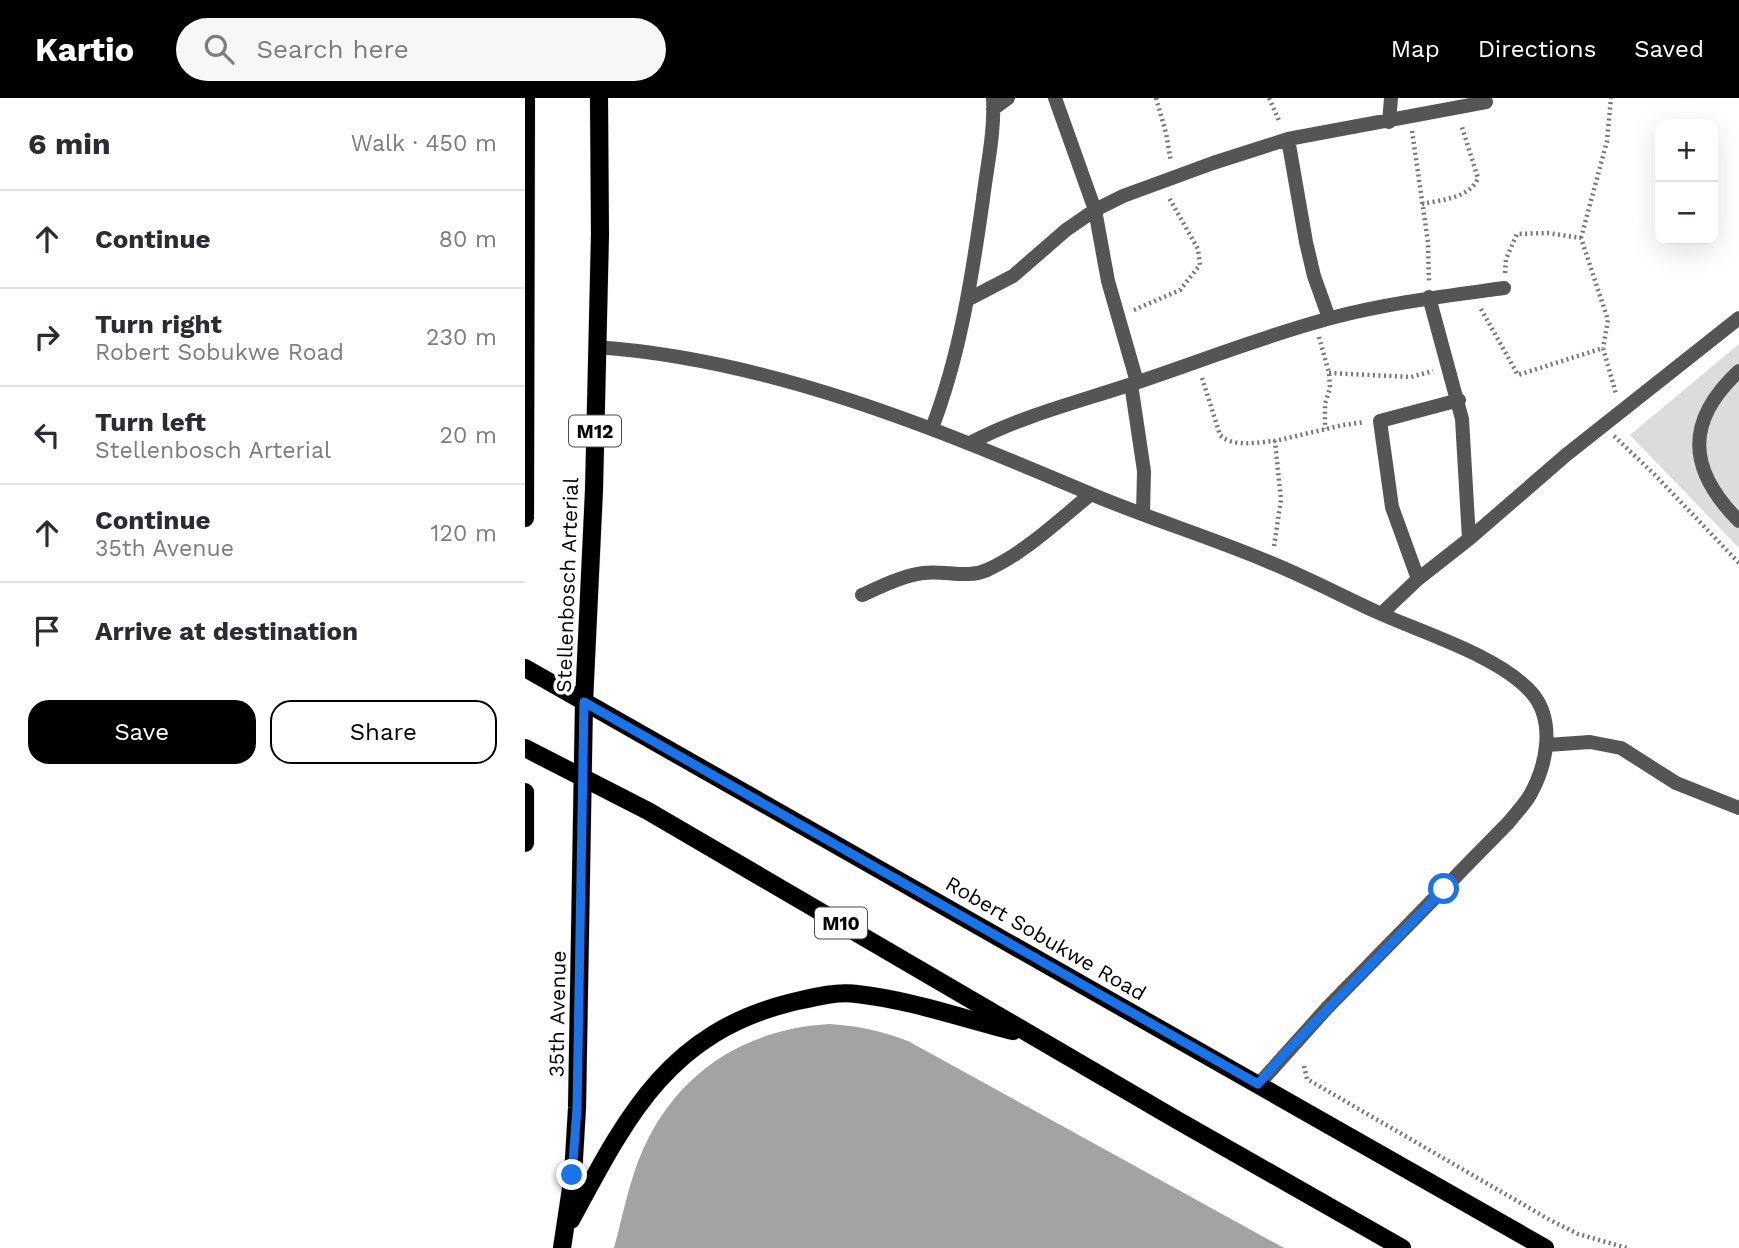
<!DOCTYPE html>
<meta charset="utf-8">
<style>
:root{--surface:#fff;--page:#f7f7f7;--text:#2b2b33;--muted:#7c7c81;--line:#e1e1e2;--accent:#000}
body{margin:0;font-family:"Work Sans",sans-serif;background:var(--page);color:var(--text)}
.controls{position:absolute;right:21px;top:21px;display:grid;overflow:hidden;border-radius:14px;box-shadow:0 7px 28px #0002}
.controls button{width:63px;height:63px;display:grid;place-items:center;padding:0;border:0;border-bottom:2px solid var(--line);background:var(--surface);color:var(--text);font:35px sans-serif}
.stop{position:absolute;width:21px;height:21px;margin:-16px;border:5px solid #1a73e8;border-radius:50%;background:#fff}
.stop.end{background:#1a73e8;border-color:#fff;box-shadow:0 2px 7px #0008}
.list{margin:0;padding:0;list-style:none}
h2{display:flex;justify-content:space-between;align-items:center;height:91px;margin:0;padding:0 28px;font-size:30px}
h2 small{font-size:23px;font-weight:400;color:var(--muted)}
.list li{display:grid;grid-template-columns:46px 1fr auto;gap:21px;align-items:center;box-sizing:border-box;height:98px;padding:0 28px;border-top:2px solid var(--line)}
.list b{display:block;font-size:26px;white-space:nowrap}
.list p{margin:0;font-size:23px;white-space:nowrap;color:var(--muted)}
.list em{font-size:23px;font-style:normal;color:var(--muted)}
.actions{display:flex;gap:14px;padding:21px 28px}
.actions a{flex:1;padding:16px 0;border:2px solid var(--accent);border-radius:21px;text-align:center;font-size:24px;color:var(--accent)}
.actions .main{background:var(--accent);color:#fff}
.icon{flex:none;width:38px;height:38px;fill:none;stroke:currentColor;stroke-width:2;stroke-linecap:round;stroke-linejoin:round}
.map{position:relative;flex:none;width:1214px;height:1150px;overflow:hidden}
header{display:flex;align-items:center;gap:42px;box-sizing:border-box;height:98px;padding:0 35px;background:var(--accent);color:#fff}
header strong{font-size:33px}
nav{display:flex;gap:38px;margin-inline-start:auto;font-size:24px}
.search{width:490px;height:63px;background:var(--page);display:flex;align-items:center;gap:18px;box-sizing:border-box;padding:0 24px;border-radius:38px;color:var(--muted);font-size:26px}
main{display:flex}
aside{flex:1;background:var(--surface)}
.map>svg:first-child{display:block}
.green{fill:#dcdcdc}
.water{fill:#a3a3a3}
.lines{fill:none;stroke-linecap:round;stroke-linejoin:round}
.primary-casing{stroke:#dbdbdb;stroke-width:19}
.path{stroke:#777;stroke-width:4.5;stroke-dasharray:2 3.5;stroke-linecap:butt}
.service{stroke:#555;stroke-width:14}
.minor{stroke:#555;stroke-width:14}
.primary{stroke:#000;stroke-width:18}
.route{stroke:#1a73e8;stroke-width:9}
.labels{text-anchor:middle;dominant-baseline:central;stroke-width:7;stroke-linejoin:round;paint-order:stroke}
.shield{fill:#fff;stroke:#4c4c4c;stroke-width:2}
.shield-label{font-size:19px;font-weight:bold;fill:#000}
.street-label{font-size:21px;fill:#000;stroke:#fff}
</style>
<header>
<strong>Kartio</strong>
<div class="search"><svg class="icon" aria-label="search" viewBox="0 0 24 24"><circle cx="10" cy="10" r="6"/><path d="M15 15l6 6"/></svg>Search here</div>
<nav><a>Map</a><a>Directions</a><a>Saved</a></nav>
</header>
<main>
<aside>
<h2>6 min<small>Walk · 450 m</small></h2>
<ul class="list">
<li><svg class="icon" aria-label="ahead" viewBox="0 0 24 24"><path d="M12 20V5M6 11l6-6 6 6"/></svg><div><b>Continue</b></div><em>80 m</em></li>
<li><svg class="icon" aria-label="right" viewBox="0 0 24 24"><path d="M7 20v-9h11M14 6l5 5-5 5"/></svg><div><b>Turn right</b><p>Robert Sobukwe Road</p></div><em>230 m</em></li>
<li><svg class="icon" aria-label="left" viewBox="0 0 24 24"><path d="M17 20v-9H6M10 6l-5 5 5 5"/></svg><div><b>Turn left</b><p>Stellenbosch Arterial</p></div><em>20 m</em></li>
<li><svg class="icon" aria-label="ahead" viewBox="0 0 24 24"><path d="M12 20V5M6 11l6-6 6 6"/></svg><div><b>Continue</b><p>35th Avenue</p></div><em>120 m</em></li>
<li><svg class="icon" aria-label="arrive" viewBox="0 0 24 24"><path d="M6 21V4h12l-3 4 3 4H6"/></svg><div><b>Arrive at destination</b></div></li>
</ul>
<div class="actions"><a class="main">Save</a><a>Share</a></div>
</aside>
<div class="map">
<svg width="1214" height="1150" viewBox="0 0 1214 1150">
<rect width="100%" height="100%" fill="#fff"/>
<path class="green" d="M 1214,246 L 1214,450 L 1105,337 Z"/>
<path class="water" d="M 305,926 C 333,928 357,933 383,943 L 759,1150 L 89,1150 C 97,1121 103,1089 114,1061 C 147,978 216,931 305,926 Z"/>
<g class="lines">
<defs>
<path id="primary" d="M 0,420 L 1,0
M 0,570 L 1020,1150
M 0,650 L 123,713 L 652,1022 L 877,1150
M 0,694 L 0,745
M 46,1122 C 101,1020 142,936 264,905 C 286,900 310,893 332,896 C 385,902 436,920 488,933
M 37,1150 L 48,1077 L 52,1010 L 59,604 L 69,392 L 75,136 L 74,0"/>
</defs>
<use href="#primary" class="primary-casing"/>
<path class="path" d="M 631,0 L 641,35 L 646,64
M 744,0 L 755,25
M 887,33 L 903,144 L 904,184
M 897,106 C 916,102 945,100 953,80 L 936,26
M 1056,140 L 1082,43 L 1086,0
M 980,175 L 981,161 L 992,136 L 1023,135 L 1056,140 L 1083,222 L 1078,250
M 956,211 L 993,277 L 1078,250 L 1091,296
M 609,212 L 655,192 L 675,167 L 673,151 L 643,98
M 794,239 L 804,275 L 805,290 L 800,306 L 800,331
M 804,275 L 886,279 L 908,273
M 677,280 L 695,337 C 708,350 733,344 750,343
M 1089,338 L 1130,377 L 1214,465
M 749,448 L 756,402 L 750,343 L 818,327 L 840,324
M 779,968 L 782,981 L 1025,1122 L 1053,1136 L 1102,1150"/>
<path class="service" d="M 1214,273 C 1160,323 1162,371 1214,423"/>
<path class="minor" d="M 530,0 L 570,112 L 583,183 L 612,284
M 468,11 L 483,0
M 864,24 L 866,0
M 763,41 L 781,144 L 789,178 L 804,220
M 904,199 L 937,321 L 944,441
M 442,202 L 488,178 L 541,132 L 570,112 L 598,98 L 688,65 L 763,41 L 961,4
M 71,249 C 244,261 408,329 566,396 C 625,421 685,439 744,464 C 781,479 817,498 854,515 C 898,535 974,558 1006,594 C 1031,622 1022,667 1005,697 C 1000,706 991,715 984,724 L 802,910 L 733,987
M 606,286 L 619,373 L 618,416
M 407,330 C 435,257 447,179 458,101 C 462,68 470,33 468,0
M 445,345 C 497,318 549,305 604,287 C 671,265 738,238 806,220 C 863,205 921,198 979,190
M 893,481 L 867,409 L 855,323 L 934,302
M 337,497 C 357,488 377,478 398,475 C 419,472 442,481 462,472 C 500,455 534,422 566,396
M 856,516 L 893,481 L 944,441 L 1041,357 L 1214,220
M 1022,647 L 1065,644 L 1096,650 L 1151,685 L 1214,710"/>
<use href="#primary" class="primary"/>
</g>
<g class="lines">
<path class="route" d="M 47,1077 L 52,1010 L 59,604 L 733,986 L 758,957 L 919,791"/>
</g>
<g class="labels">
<g class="shield">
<rect x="44" y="317.5" width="52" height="31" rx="5"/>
<rect x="290" y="809.5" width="52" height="31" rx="5"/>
</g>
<g class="shield-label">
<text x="70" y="333">M12</text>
<text x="316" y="825">M10</text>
</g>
<g class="street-label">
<text transform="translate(42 487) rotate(-88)">Stellenbosch Arterial</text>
<text transform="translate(521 840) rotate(30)">Robert Sobukwe Road</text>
<text transform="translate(32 916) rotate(-89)">35th Avenue</text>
</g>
</g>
</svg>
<div class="controls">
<button>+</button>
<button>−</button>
</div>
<div class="stop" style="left:919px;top:791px"></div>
<div class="stop end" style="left:47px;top:1077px"></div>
</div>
</main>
